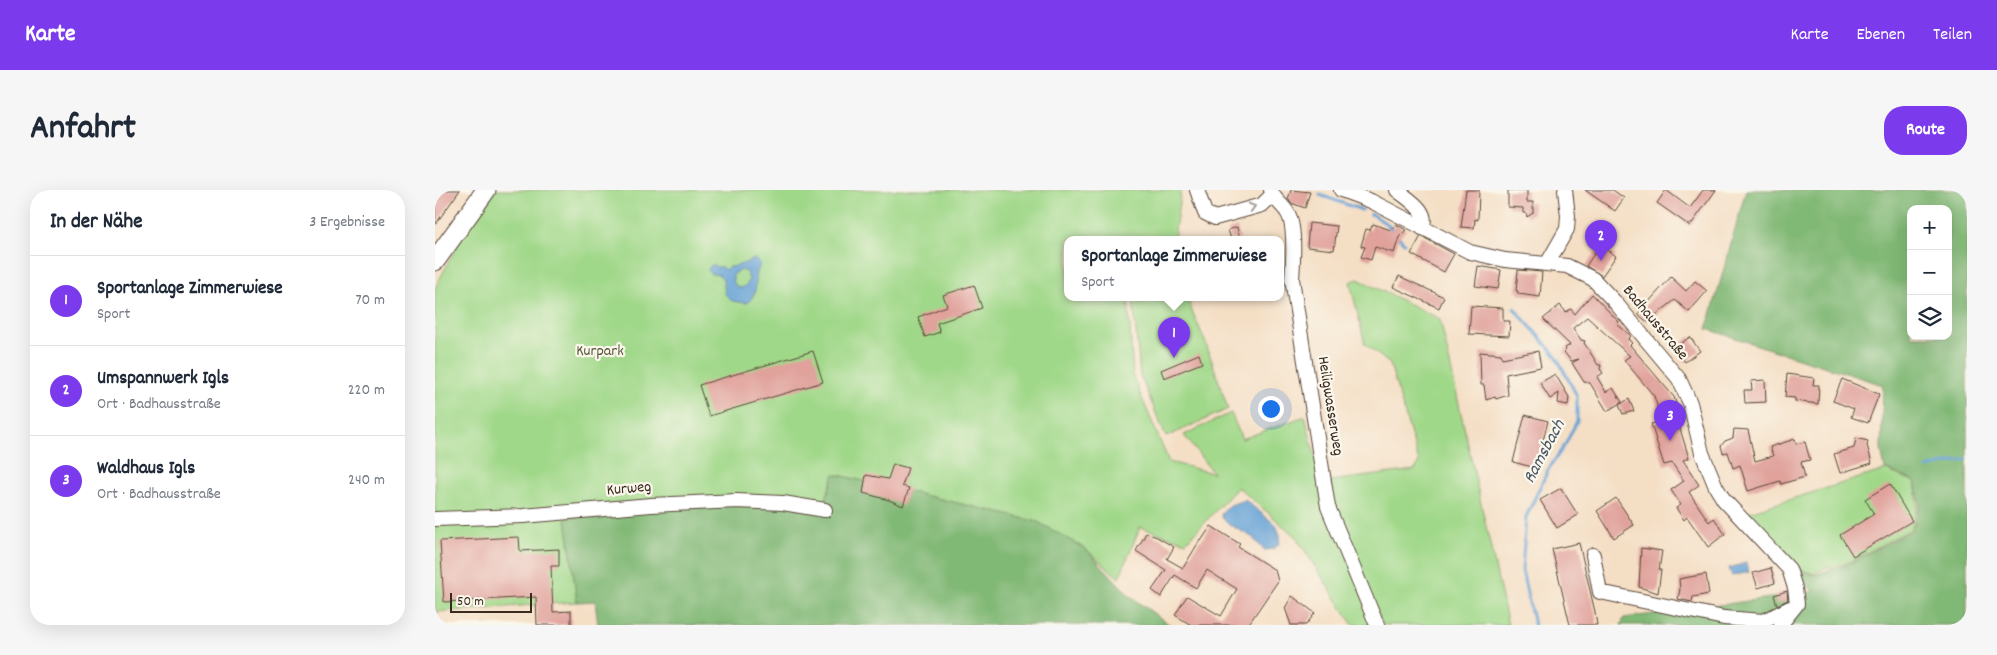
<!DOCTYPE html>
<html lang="de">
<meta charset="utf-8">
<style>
:root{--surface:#fff;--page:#f6f6f7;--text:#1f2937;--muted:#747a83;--line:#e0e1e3;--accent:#7c3aed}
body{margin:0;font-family:Dekko,sans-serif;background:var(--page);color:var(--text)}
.controls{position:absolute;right:15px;top:15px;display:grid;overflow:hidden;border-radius:10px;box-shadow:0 5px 20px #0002}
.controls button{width:45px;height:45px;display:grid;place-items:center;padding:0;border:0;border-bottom:1px solid var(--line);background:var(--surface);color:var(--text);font:25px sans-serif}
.scale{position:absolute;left:15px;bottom:12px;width:82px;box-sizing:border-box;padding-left:5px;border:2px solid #3b2a1e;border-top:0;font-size:14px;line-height:18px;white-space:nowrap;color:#3b2a1e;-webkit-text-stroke:4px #fbf7ec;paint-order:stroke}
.you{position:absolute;left:835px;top:218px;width:18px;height:18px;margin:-12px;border:4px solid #fff;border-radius:50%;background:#1a73e8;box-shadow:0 0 0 8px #1a73e833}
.badge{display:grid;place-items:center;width:32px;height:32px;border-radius:50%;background:var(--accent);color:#fff;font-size:16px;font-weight:700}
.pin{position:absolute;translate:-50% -41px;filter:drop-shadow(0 1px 2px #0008)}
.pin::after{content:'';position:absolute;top:26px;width:18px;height:15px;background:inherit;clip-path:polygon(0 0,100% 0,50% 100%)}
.popup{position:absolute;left:629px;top:46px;width:220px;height:65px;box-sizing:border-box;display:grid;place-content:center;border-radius:10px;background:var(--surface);filter:drop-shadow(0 1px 4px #0005);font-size:16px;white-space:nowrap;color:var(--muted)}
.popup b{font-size:19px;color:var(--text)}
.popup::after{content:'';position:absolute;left:50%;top:100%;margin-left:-10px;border:10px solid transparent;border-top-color:var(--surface)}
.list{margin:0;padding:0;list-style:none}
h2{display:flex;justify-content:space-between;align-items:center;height:65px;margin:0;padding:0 20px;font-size:21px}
h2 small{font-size:16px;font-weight:400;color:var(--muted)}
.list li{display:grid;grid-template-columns:32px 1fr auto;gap:15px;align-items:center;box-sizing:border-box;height:90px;padding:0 20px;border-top:1px solid var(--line)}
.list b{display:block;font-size:19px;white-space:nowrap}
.list p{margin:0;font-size:16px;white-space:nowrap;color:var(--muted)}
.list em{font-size:16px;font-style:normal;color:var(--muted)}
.icon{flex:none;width:28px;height:28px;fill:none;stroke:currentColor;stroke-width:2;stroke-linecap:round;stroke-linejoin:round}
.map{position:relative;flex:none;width:1532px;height:435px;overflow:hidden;border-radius:20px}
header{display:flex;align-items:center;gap:30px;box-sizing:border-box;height:70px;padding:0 25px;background:var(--accent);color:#fff}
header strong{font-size:24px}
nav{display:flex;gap:28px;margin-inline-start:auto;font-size:18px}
.intro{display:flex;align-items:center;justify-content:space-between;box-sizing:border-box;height:120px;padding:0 30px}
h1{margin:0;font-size:35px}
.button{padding:12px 22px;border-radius:20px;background:var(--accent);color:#fff;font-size:18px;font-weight:700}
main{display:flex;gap:30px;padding:0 30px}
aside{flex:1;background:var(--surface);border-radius:20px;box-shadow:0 5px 20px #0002}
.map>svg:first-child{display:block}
.green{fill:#a0d889;stroke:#6e8154}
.forest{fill:#80b875;stroke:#5e714a;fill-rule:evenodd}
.water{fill:#65a1d5;stroke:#50667a;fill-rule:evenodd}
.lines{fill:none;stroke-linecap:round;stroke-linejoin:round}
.stream{stroke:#65a1d5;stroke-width:3}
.building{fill:#e0a29b}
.street-casing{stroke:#574537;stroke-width:16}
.secondary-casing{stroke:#574537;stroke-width:21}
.street{stroke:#fff;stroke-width:14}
.secondary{stroke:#fff;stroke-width:19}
.oneway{stroke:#a79f9a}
.labels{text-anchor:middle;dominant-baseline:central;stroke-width:4.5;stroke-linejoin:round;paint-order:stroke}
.street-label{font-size:16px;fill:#3b2a1e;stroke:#fbf7ec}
.park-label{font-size:16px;fill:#545639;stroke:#fbf7ec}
.water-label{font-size:18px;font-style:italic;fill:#4c5a67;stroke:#fbf7ec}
</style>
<header>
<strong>Karte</strong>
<nav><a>Karte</a><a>Ebenen</a><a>Teilen</a></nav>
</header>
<div class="intro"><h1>Anfahrt</h1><a class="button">Route</a></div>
<main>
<aside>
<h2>In der Nähe<small>3 Ergebnisse</small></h2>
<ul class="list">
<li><span class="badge">1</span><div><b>Sportanlage Zimmerwiese</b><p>Sport</p></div><em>70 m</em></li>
<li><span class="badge">2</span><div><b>Umspannwerk Igls</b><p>Ort · Badhausstraße</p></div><em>220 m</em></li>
<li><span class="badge">3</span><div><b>Waldhaus Igls</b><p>Ort · Badhausstraße</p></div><em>240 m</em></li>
</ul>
</aside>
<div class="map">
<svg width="1532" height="435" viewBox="0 0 1532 435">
<rect width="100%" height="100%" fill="#fbf7ec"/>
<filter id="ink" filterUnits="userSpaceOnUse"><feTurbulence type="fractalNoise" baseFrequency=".02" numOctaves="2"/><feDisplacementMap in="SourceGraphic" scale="10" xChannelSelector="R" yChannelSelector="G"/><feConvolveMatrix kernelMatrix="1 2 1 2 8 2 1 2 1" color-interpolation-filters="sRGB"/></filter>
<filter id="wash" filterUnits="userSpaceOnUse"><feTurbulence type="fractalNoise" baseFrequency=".0096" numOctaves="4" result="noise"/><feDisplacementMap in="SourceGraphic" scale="20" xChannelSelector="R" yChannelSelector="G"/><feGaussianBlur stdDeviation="1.12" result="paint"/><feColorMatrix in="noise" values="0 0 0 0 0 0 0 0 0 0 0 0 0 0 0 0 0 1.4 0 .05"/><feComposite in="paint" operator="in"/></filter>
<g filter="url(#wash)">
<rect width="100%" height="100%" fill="#f4dec4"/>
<path class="green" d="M 56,0 L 746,0 L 739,49 L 633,49 L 633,107 L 693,107 L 698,187 L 734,272 L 778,283 L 749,245 L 796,223 L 807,249 L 870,226 L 880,266 L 938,435 L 918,435 L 861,347 L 803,297 L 751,352 L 705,337 L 684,388 L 652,360 L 603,332 L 399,284 L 389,315 L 131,329 L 142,412 L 0,422 L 0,98 L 24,52 Z
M 923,89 L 1005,129 L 1073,435 L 948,435 L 897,314 L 895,291 L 980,280 L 984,272 L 955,174 L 930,154 L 915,92 Z
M 698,107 L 751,107 L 770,151 L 793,219 L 731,247 L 705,185 Z
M 1450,280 L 1480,292 L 1483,314 L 1476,339 L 1410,374 L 1390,378 L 1379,384 L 1356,375 L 1311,323 Z"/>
<path class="forest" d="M 1311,0 L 1532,0 L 1532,435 L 1186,435 L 1189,428 L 1379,402 L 1358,377 L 1379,385 L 1411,375 L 1477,340 L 1485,314 L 1480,291 L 1450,279 L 1446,259 L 1448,195 L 1272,139 ZM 1476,19 L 1513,19 L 1513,146 L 1476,146 Z
M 399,284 L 603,332 L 652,360 L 696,407 L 735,435 L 163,435 L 160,411 L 142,412 L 131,328 L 219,317 L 389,315 Z"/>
<path class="water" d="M 321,69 L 326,74 C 316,89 327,100 312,113 L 297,111 L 290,104 L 288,89 L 283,84 L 276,84 L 273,80 L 276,75 L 279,75 L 281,77 L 287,77 L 290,80 L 294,77 C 304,77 311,71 321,69 ZM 305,80 L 311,82 L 314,89 L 312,94 L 307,98 L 302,97 L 298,91 L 298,85 Z
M 810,310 L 841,335 L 845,345 L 844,354 L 838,359 L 829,360 L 817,347 L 792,333 L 786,326 C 789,315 801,313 810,310 Z
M 1311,373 L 1314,382 L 1297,386 L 1294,378 Z"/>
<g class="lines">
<path class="stream" d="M 885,5 L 927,20
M 936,24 L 952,34 L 969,53
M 1079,118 L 1121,166 L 1142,206 L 1142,231 L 1131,253 L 1113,280 L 1091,327 L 1087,380 L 1099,435
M 1492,278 L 1532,269"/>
</g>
<g id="blocks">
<path class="building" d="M 0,0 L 25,0 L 0,35 Z
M 856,0 L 875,2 L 870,18 L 856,13 L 853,9 Z
M 1031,0 L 1044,0 L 1043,30 L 1040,29 L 1039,38 L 1026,37 Z
M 1073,0 L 1092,0 L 1092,12 L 1098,12 L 1098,23 L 1092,27 L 1091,23 L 1088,23 L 1088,18 L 1073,17 Z
M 1150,0 L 1178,0 L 1189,8 L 1180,21 Z
M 1231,0 L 1255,18 L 1268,0 L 1281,0 L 1255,36 L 1222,13 Z
M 874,33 L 902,36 L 899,60 L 872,57 Z
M 938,34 L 956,40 L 961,34 L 971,40 L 964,47 L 959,63 L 940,57 L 936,70 L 926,67 L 930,57 L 926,56 L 931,39 L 935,40 Z
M 802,37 L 805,49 L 796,49 L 793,40 Z
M 986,46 L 1019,64 L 1009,82 L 976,64 Z
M 1165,55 L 1181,66 L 1167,86 L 1151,76 Z
M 1043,76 L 1066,80 L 1063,99 L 1040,96 Z
M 1083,80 L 1107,82 L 1105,107 L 1083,104 L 1083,101 L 1081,101 Z
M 964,86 L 1009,107 L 1004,118 L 958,97 Z
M 1236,87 L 1251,101 L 1260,91 L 1272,101 L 1254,122 L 1240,110 L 1212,132 L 1203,124 Z
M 539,95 L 547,118 L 502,133 L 505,142 L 490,147 L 483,127 L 512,116 L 508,105 Z
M 1157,104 L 1184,132 L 1182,134 L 1196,146 L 1193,149 L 1197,153 L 1195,155 L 1239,207 L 1245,225 L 1241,226 L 1254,268 L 1248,270 L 1264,295 L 1254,302 L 1274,332 L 1279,328 L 1290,344 L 1273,357 L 1252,327 L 1249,330 L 1241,318 L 1246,315 L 1236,300 L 1249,291 L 1237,273 L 1229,275 L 1216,234 L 1227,231 L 1219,206 L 1189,170 L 1195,166 L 1152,127 L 1138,138 L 1146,150 L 1150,151 L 1149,153 L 1155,162 L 1163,175 L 1166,175 L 1165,179 L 1168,183 L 1162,187 L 1171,202 L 1178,198 L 1187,212 L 1172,221 L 1155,193 L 1149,192 L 1137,173 L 1144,169 L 1136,171 L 1129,162 L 1131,160 L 1130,158 L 1135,155 L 1108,129 L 1125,115 L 1131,122 L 1136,119 L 1140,124 Z
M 1036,116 L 1068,118 L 1068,131 L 1075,131 L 1074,146 L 1034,144 Z
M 1255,147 L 1265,161 L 1250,172 L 1239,158 Z
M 378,161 L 388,192 L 274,226 L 264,195 Z
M 1103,161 L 1106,177 L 1071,184 L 1073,205 L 1061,209 L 1060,207 L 1051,210 L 1049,195 L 1046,195 L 1045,162 L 1066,164 L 1067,168 Z
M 764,164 L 767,173 L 729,188 L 726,180 Z
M 1120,184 L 1134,207 L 1133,215 L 1123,213 L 1124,203 L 1115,209 L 1105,193 Z
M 1352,184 L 1379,188 L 1378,195 L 1384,195 L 1383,214 L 1360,211 L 1360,208 L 1350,207 Z
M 1407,189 L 1444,204 L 1433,233 L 1416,227 L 1419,219 L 1398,211 Z
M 1330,190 L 1331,212 L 1310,213 L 1309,200 L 1317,200 L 1316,191 Z
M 1194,209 L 1199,221 L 1188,224 L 1184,215 Z
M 1090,225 L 1113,231 L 1101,278 L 1078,272 Z
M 1299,239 L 1313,240 L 1320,271 L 1338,266 L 1335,257 L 1360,249 L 1361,254 L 1370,252 L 1375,270 L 1366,272 L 1370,287 L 1346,294 L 1345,291 L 1313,301 L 1305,275 L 1298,278 L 1293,262 L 1288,263 L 1286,256 L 1290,251 L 1298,248 Z
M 1421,248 L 1433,251 L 1432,255 L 1437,273 L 1405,283 L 1399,264 L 1419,258 Z
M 458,274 L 473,278 L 467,296 L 474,298 L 468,316 L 454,310 L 428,303 L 431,285 L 453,289 Z
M 1455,294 L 1477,331 L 1418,366 L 1405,345 L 1439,324 L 1430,309 Z
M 1126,298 L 1143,325 L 1122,338 L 1105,310 Z
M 1181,308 L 1199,335 L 1179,348 L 1162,321 Z
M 776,336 L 805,354 L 803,357 L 840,380 L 843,391 L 813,435 L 756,435 L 740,425 L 752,406 L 786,426 L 802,399 L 772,380 L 761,398 L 740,385 L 726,407 L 717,400 L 731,380 L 701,361 L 711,343 L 722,347 L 739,357 L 732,369 L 748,378 L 765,350 L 766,351 Z
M 84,347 L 85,361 L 124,359 L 124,376 L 116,376 L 118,422 L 136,421 L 136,435 L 102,435 L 101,407 L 9,412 L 5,351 Z
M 1144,353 L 1160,422 L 1162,435 L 1135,435 L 1117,359 Z
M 1206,358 L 1227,361 L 1224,380 L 1226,380 L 1223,403 L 1204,397 Z
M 1336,378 L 1340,393 L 1323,398 L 1318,383 Z
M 1271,384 L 1274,404 L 1258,407 L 1257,412 L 1243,409 L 1245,399 L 1244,389 Z
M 1352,401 L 1353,410 L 1342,415 L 1339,405 Z
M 857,406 L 880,423 L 871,435 L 856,435 L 850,418 Z"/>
</g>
</g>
<g filter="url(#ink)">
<use href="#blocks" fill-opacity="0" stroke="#574537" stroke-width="1"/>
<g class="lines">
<defs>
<path id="street" d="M 762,0 L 770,23 L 780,28 L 827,15 L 837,5
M 836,0 C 838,9 847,14 852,22 C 861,34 858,74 857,89 L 893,317 L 942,435
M 906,0 L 936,11 L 1035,62 L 1070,70 L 1132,76 L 1158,89 L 1179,111 L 1244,189 L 1255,213 L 1267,263 L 1281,297 L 1289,310 L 1354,379 L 1360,398 L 1362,414 L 1346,434
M 962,0 C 974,10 995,21 987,38
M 1112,74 L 1132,39 L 1133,26 L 1130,0
M 0,329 L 88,326 L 216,315 L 302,311 L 348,313 L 390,320
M 1158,365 L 1165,402 L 1289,428 L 1329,431 L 1355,418"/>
<path id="secondary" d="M 0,71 L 51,0"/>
</defs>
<use href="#street" class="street-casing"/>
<use href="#secondary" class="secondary-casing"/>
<use href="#street" class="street"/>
<use href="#secondary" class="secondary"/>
</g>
<defs><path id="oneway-chevron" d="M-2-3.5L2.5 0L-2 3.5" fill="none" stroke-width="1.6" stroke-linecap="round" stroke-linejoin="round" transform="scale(1.25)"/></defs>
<use class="oneway" href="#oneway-chevron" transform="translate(817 17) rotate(-16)"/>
</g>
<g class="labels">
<g class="street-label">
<text transform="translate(1220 133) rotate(50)">Badhausstraße</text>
<text transform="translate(895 216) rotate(81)">Heiligwasserweg</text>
<text transform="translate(194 299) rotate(-5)">Kurweg</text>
</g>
<g class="park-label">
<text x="165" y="161">Kurpark</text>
</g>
<g class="water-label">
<text transform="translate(1110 262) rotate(-62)">Ramsbach</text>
</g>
</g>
</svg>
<div class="controls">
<button>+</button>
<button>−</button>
<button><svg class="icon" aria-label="layers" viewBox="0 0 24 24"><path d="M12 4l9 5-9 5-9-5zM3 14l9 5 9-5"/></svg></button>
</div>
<div class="scale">50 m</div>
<div class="you"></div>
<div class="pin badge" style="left:739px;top:168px">1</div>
<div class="popup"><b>Sportanlage Zimmerwiese</b>Sport</div>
<div class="pin badge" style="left:1166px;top:71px">2</div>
<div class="pin badge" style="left:1235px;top:251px">3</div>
</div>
</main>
